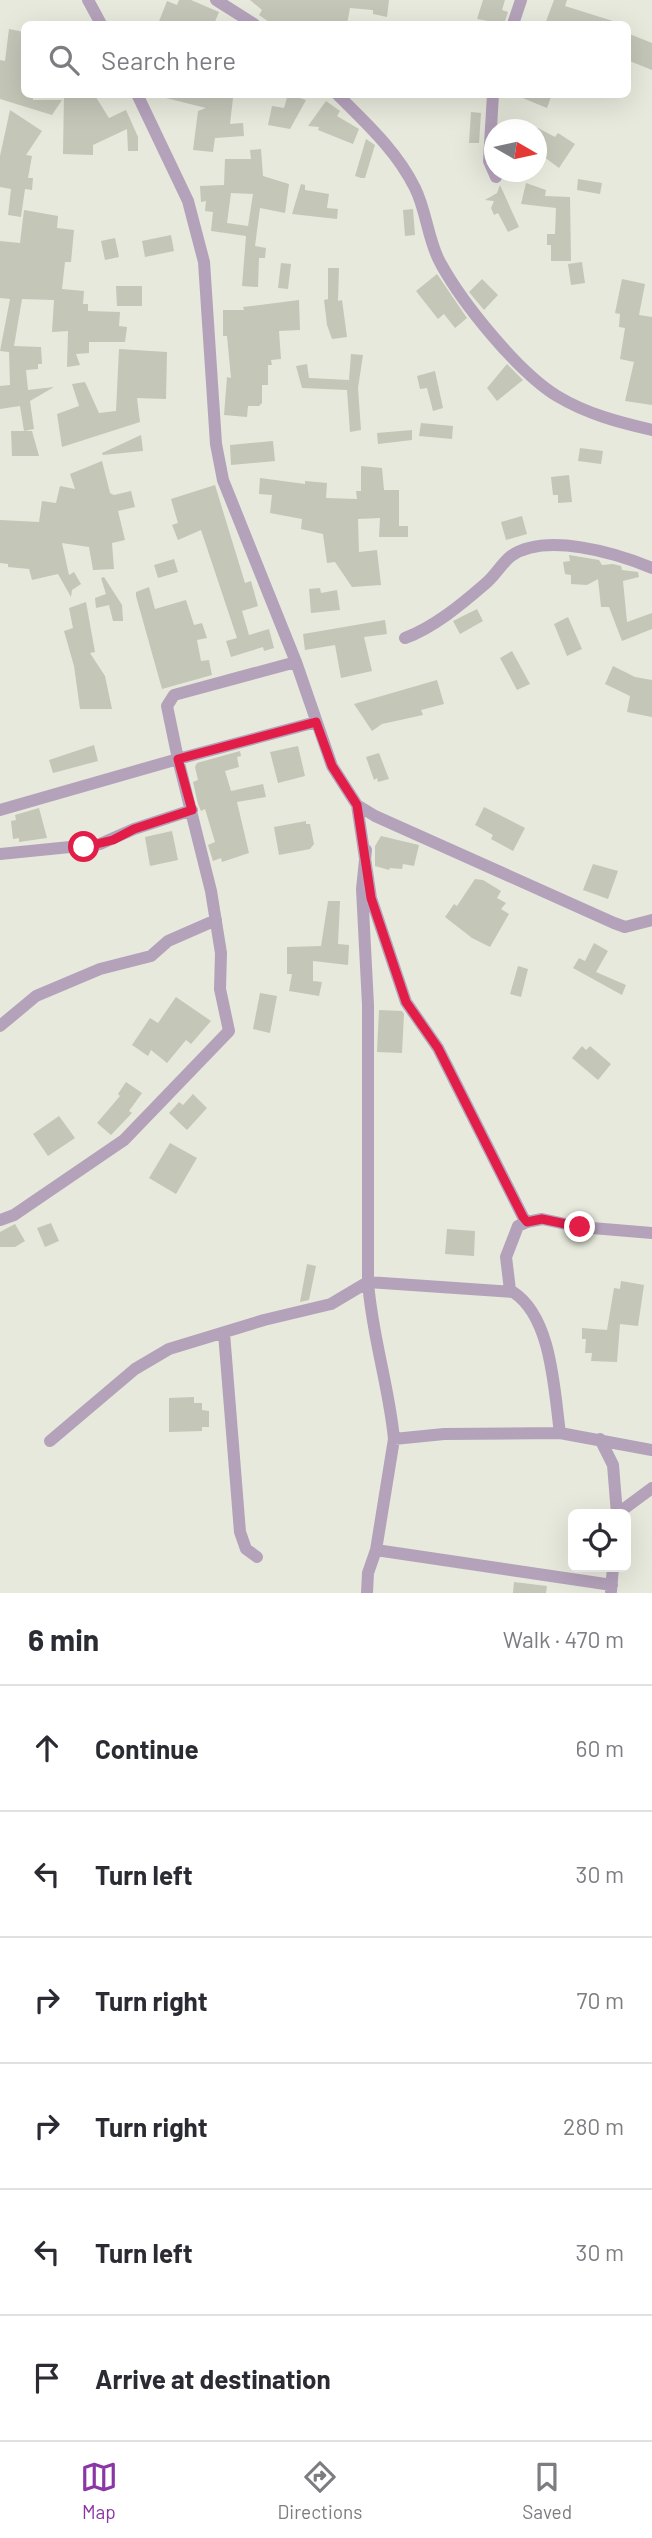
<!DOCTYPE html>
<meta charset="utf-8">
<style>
:root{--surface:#fff;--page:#f7f7f7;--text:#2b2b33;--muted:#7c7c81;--line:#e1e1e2;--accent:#8a36a4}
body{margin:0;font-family:Barlow,sans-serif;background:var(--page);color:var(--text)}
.controls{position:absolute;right:21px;bottom:21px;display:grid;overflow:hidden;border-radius:10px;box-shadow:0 7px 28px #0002}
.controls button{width:63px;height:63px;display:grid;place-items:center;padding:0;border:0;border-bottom:2px solid var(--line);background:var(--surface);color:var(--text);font:35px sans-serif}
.compass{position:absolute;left:484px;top:119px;width:63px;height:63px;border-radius:50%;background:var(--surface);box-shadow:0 7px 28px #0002;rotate:99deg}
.stop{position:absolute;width:21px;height:21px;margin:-16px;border:5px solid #e11d48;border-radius:50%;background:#fff}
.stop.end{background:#e11d48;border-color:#fff;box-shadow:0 2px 7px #0008}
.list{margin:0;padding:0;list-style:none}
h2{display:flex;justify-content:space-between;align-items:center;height:91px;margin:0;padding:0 28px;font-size:30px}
h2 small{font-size:23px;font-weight:400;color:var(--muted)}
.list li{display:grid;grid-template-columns:46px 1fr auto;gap:21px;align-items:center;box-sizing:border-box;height:126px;padding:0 28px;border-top:2px solid var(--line)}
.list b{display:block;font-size:26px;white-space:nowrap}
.list em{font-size:23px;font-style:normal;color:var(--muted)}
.icon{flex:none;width:38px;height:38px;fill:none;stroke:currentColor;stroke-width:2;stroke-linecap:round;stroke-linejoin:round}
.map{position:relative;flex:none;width:652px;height:1593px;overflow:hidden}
.search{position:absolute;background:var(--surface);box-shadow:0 7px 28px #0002;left:21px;right:21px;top:21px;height:77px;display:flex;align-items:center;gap:18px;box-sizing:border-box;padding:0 24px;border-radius:10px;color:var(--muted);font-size:26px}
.sheet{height:847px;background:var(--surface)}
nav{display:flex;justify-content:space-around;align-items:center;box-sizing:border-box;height:98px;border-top:2px solid var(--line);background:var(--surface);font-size:19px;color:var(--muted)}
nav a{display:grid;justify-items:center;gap:4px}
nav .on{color:var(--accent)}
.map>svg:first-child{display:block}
.building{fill:#c4c6b8;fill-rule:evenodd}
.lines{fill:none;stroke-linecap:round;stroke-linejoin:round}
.minor{stroke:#b4a2bb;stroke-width:12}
.route{stroke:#e11d48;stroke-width:9}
</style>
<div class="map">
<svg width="652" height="1593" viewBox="0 0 652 1593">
<rect width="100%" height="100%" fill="#e6e9db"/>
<path class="building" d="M 179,0 L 191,0 L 219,12 L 214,24 L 158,24 L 167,1 L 177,5 Z
M 250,0 L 389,0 L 387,17 L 373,14 L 373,10 L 350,8 L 347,24 L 272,24 L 259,15 L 262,10 Z
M 483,0 L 505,0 L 502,10 L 508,12 L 504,24 L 477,19 Z
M 554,0 L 567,0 L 565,6 L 616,22 L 616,24 L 545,24 Z
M 9,29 L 24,32 L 24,94 L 33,94 L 33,100 L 62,100 L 52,115 L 0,99 L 0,60 L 5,61 Z
M 627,33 L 652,43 L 652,70 L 627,60 Z
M 64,94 L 94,94 L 109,118 L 126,110 L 138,137 L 138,151 L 128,151 L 127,129 L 93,145 L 93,155 L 63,154 Z
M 167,94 L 229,94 L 233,98 L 230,124 L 243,123 L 244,136 L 215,138 L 213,152 L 193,150 L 198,111 L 206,108 L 166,98 Z
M 288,94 L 306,100 L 290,129 L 268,125 L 272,106 L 284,108 Z
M 513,94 L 552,94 L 547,108 Z
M 326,101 L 340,111 L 337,116 L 359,129 L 353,144 L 318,130 L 319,127 L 308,126 Z
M 10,110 L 42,131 L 26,155 L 32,156 L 28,178 L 33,178 L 32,190 L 25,189 L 21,217 L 8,215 L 11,189 L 0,187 L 0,156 Z
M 471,112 L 481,113 L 479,143 L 469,143 Z
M 536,127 L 555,137 L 558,133 L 575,144 L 559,168 L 536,151 Z
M 366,139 L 375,145 L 365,178 L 361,178 L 355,176 Z
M 261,149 L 263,176 L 289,184 L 285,213 L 260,208 L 255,246 L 266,248 L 265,258 L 259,258 L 258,287 L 242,286 L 246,236 L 211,231 L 213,212 L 205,211 L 206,201 L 201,202 L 200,186 L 224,185 L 225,159 L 251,159 L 250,150 ZM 231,193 L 253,194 L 248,226 L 227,223 Z
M 578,179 L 602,183 L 600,194 L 577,190 Z
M 526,183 L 546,190 L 545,196 L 570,197 L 571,261 L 551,261 L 551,245 L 547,245 L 547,234 L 555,234 L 556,208 L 521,204 Z
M 301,184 L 305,185 L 305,190 L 329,194 L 327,208 L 338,209 L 337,219 L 292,214 Z
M 500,185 L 519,227 L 508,232 L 498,213 L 494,215 L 491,208 L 494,201 L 485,200 L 497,193 Z
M 413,209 L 415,235 L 405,236 L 403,210 Z
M 24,210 L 58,216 L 57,228 L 74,230 L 71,262 L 65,262 L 62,289 L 84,291 L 83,304 L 88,304 L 88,311 L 120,312 L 119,326 L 127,327 L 125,342 L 89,342 L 89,353 L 76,354 L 80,365 L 67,367 L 68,331 L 52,332 L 54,300 L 22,299 L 14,346 L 41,347 L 42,364 L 38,364 L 38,369 L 26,370 L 28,390 L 54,387 L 30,401 L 34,429 L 24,431 L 20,406 L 0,409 L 0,386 L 10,385 L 9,352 L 0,351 L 10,299 L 0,298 L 0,241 L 20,243 Z
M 171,235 L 174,251 L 145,257 L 142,241 Z
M 115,238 L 119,257 L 105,260 L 101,241 Z
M 582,262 L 585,283 L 571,285 L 568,264 Z
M 281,263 L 291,264 L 288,289 L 278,288 Z
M 328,268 L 339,268 L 338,301 L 342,300 L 347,337 L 332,339 L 327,325 L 324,300 L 328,299 Z
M 437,274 L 467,318 L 455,328 L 444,314 L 438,319 L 416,291 Z
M 482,279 L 498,295 L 484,310 L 469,292 Z
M 622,279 L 645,284 L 639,315 L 652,317 L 652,405 L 625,401 L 634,362 L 620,359 L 625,328 L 619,327 L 620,314 L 615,313 Z
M 116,286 L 142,286 L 142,306 L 117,306 Z
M 299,300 L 300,330 L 279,331 L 281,359 L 271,360 L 272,365 L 268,365 L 268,385 L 262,385 L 262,403 L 259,406 L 248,406 L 247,417 L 224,415 L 227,377 L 231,378 L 227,336 L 223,336 L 223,310 L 244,310 L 243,307 Z
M 119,349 L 167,352 L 166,399 L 137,398 L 140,422 L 62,447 L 57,414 L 79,406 L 72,384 L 85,382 L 99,413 L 116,411 Z
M 351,354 L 363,355 L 358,388 L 361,430 L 350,432 L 347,390 L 302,388 L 296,366 L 307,364 L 309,378 L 349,380 Z
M 507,364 L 523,380 L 497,401 L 487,388 Z
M 435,371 L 443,408 L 433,411 L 427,388 L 420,389 L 417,376 Z
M 421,423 L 453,426 L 452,439 L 419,436 Z
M 412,430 L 412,440 L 378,444 L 377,433 Z
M 11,431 L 32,431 L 39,456 L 12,456 Z
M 141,435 L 143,451 L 103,455 L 102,453 Z
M 273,441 L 275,461 L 231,465 L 230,445 Z
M 580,448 L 603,451 L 601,464 L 578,461 Z
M 102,461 L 110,493 L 114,495 L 131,491 L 135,507 L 118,511 L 125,540 L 112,543 L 114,569 L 93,570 L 89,547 L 62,543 L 69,575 L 74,572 L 81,584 L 72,590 L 71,597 L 58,574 L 32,580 L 29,569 L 8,567 L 8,564 L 0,563 L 0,520 L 39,522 L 42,501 L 56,503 L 60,486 L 75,489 L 70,474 Z
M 361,466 L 382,468 L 384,490 L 399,490 L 399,526 L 408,526 L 408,537 L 379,537 L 380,518 L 358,519 L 359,552 L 377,550 L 381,585 L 352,587 L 335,562 L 327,563 L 323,534 L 301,529 L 302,519 L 270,513 L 272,495 L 259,494 L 260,478 L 305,484 L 305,481 L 327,483 L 326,498 L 357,499 L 356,491 L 361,491 Z
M 569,475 L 572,502 L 558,503 L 558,495 L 553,495 L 551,477 Z
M 215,485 L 245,583 L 251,581 L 258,606 L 242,611 L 249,635 L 269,629 L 274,648 L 264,651 L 263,647 L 231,657 L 226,641 L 237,638 L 201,530 L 178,540 L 172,525 L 178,523 L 171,499 Z
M 522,516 L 527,534 L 506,540 L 501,522 Z
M 569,555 L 599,560 L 602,565 L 613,564 L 621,566 L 622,570 L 638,572 L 639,577 L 623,581 L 627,622 L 652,613 L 652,629 L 622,641 L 609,607 L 601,607 L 598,579 L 587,585 L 571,584 L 571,575 L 565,574 L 563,562 L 570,561 Z
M 174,559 L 178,572 L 158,578 L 154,565 Z
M 104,577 L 122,605 L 123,621 L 113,621 L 109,605 L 96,608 L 95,598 L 106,594 L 101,578 Z
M 149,587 L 155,609 L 186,600 L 194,625 L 202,623 L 207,638 L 197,640 L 201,661 L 209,660 L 212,675 L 162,689 L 136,596 L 136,592 Z
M 320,588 L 321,593 L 337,590 L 340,610 L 311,613 L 309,589 Z
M 86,602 L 95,652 L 90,653 L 105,676 L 112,709 L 80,709 L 74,666 L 64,631 L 73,628 L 69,608 Z
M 477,609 L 483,621 L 460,634 L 453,621 Z
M 568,617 L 582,649 L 567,656 L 554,624 Z
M 385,620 L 387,634 L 364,637 L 372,671 L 341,678 L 335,645 L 305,650 L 303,634 Z
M 512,651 L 530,684 L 517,690 L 500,658 Z
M 613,666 L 635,677 L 652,680 L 652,717 L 627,712 L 630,696 L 605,684 Z
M 437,680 L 444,704 L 421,710 L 423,715 L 382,724 L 372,731 L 354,704 Z
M 94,745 L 98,761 L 53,773 L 49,760 Z
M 298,746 L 305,776 L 278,783 L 270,752 Z
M 240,751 L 241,756 L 237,757 L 239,767 L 225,771 L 231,791 L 263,784 L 266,797 L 237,802 L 249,853 L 222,862 L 221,858 L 213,861 L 208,845 L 215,842 L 205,809 L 201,811 L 198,804 L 193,782 L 198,780 L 195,767 L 197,763 Z
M 379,753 L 389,779 L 378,782 L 377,778 L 374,780 L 366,757 Z
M 484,807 L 525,828 L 513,851 L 491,839 L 493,835 L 475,825 Z
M 39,808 L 47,838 L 19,842 L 19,838 L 13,839 L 11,821 L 16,820 L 15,815 Z
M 306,821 L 306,824 L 310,824 L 314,844 L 310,849 L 279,855 L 274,827 Z
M 172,831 L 178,860 L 150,866 L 145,837 Z
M 381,836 L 419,845 L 414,866 L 403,864 L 402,869 L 390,868 L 389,870 L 375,866 L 375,846 Z
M 593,864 L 618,871 L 608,899 L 583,890 Z
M 475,879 L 483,880 L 501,891 L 497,898 L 506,903 L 501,909 L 509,914 L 490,947 L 472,938 L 445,917 L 454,904 L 457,906 Z
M 328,901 L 340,901 L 338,944 L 349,945 L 348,965 L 313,961 L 313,981 L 322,982 L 319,996 L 289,991 L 292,974 L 287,974 L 287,947 L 321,946 Z
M 594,943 L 608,951 L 596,972 L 626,985 L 622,995 L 573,968 L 579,958 L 585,961 Z
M 518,966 L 528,969 L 521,997 L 510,994 Z
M 260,993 L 277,996 L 270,1033 L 253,1029 Z
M 176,997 L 211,1021 L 191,1044 L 186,1040 L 167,1063 L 151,1050 L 148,1056 L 132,1045 L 150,1018 L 158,1023 Z
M 379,1010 L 402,1011 L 404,1014 L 402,1053 L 377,1052 Z
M 582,1046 L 586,1050 L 590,1046 L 611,1064 L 598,1080 L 572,1058 Z
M 126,1082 L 142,1093 L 129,1111 L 132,1113 L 111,1135 L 97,1123 L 120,1096 L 118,1094 Z
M 193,1094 L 207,1108 L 187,1130 L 169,1113 L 179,1102 L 183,1105 Z
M 59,1116 L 75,1138 L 48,1156 L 33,1134 Z
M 170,1143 L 197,1158 L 176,1194 L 149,1178 Z
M 51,1223 L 59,1241 L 45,1247 L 37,1228 Z
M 15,1224 L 25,1241 L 15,1247 L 0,1247 L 0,1232 Z
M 447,1229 L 475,1231 L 474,1256 L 445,1254 Z
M 307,1264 L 316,1266 L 309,1300 L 300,1302 Z
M 621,1281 L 644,1285 L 638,1326 L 620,1324 L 617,1362 L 591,1361 L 592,1353 L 585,1353 L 586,1339 L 582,1339 L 582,1328 L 607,1330 L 614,1288 L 620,1289 Z
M 194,1397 L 194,1403 L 202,1403 L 202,1410 L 209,1411 L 209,1427 L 202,1427 L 202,1431 L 169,1432 L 169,1398 Z
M 514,1582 L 547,1586 L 546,1593 L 513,1593 Z"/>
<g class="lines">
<path class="minor" d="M 88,0 L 101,24
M 216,0 L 254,24
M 513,24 L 521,0
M 137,94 L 188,201 L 204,262 L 216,444 L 223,480 L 296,662 L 332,766 L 357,805 L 375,816 L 614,923 L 625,927 L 652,920
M 337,94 C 366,123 397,151 415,188 C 427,212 428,242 441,264 C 463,304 518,372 557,396 C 587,414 618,422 652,430
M 493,94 L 489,161 L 496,177
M 405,638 C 433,628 462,604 485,584 C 495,576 501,564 511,556 C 546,532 616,553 652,568
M 296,662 L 174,695 L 167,706 L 178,759 L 316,722
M 357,805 L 371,898 L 406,1002 L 438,1048 L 523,1217 L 527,1222 L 542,1219 L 580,1227 L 652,1233
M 0,810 L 178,759 L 211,891 L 221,953 L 220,989 L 229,1031 L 124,1140 L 14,1215 L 0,1220
M 366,850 L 362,889 L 368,1005 L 368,1282 L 513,1292 C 552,1317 554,1390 560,1433 L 652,1450
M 0,854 L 100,844 L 134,829 L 192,810
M 0,1026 L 36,996 L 100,969 L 151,956 L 168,941 L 216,920
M 510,1290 L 506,1257 L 518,1226 L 527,1222
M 224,1333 L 240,1532 L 246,1549 L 257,1557
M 560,1433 L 444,1434 L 394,1439 L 376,1550 L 612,1585
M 600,1439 L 613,1465 L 617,1514
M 50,1441 L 135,1369 L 169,1349 L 264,1320 L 331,1304 L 368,1282 C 372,1336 389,1386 394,1439
M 617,1514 L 652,1488
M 611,1591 L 613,1567
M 367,1593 L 368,1573 L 376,1550"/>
</g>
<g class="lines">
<path class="route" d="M 84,847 L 113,840 L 134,829 L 192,810 L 178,759 L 316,722 L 332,766 L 357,805 L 371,898 L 406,1002 L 438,1048 L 523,1217 L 527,1222 L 542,1219 L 580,1227"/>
</g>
</svg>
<div class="controls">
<button><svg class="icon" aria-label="locate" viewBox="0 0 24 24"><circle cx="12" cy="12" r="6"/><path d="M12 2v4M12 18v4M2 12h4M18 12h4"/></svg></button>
</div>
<svg class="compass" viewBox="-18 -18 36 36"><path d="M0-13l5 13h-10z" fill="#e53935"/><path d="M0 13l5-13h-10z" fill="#7c7c81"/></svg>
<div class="stop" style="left:84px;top:847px"></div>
<div class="stop end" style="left:580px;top:1227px"></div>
<div class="search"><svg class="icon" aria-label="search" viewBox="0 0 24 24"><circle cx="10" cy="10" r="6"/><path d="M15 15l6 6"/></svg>Search here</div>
</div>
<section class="sheet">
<h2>6 min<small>Walk · 470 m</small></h2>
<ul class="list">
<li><svg class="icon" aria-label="ahead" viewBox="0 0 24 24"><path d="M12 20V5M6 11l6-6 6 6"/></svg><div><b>Continue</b></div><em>60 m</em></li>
<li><svg class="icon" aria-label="left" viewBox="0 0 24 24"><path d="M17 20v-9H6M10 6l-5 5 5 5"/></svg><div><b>Turn left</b></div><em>30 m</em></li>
<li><svg class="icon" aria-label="right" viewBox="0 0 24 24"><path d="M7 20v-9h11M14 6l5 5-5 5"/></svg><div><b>Turn right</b></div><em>70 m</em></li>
<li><svg class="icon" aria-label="right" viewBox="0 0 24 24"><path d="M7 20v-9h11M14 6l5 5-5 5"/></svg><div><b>Turn right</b></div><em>280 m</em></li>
<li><svg class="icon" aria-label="left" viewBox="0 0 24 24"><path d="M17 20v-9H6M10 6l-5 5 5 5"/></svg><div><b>Turn left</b></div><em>30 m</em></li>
<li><svg class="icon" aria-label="arrive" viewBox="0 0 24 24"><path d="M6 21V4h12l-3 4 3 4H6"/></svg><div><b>Arrive at destination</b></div></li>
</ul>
</section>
<nav>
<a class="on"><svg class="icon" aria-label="map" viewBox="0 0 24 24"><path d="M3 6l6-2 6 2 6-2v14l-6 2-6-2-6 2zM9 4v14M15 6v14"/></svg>Map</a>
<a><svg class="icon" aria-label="directions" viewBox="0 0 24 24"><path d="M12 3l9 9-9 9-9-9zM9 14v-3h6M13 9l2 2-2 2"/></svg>Directions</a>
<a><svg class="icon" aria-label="saved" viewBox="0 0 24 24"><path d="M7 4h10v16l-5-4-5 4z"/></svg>Saved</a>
</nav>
